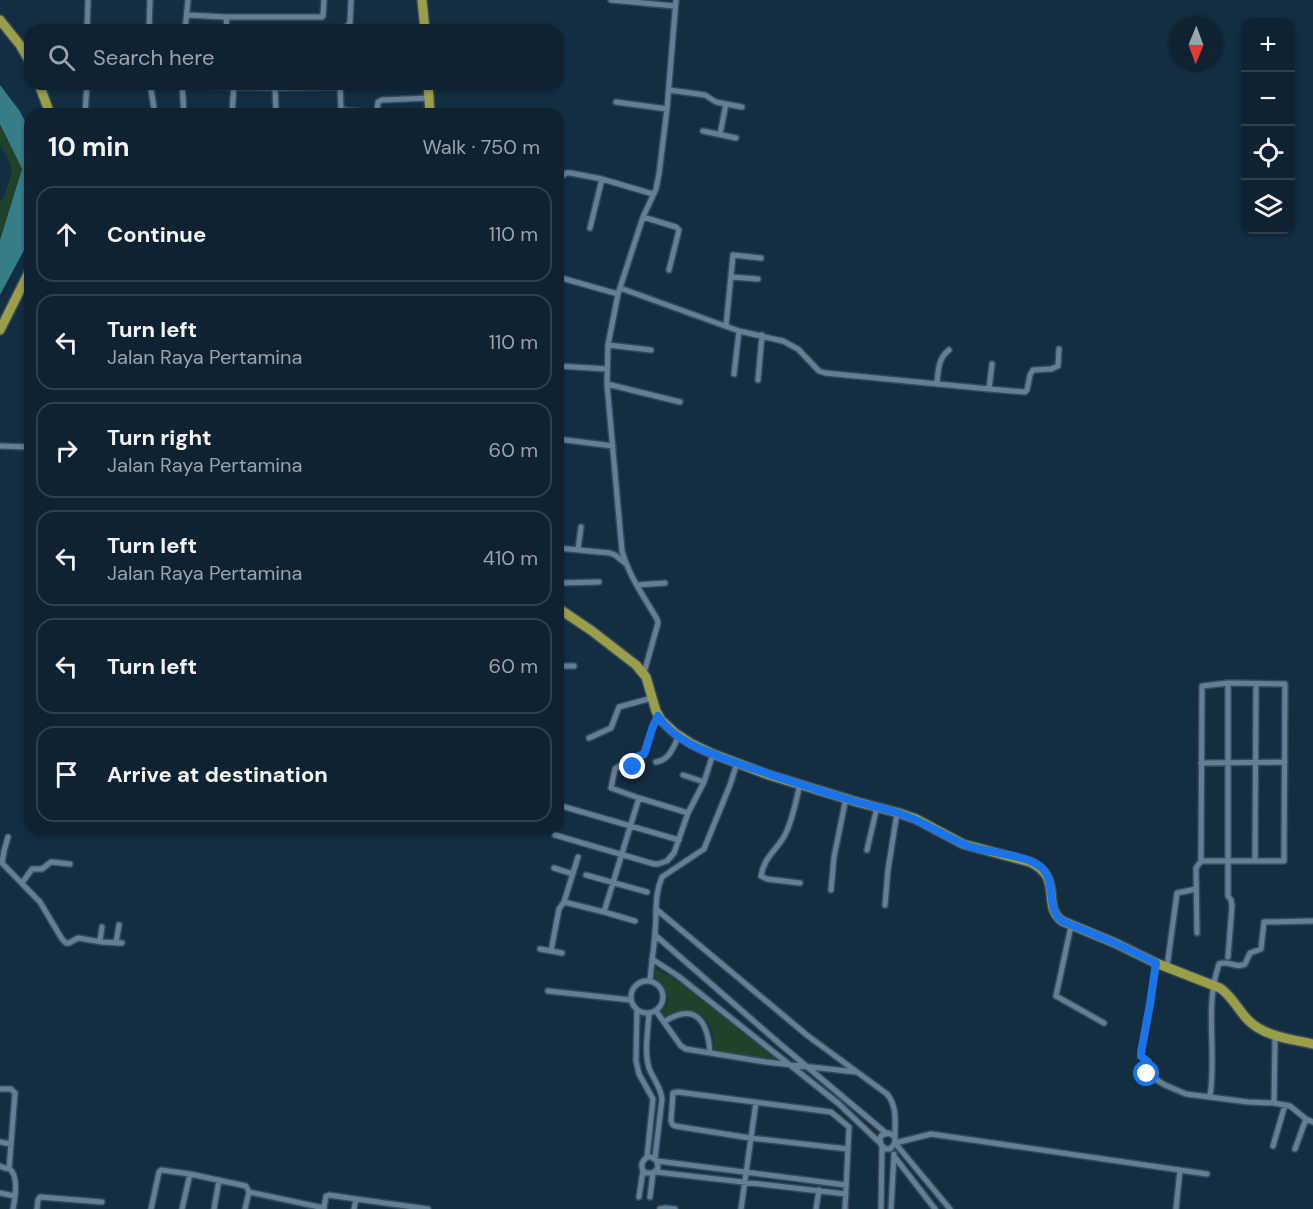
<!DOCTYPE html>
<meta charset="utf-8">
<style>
:root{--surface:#0e2231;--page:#172a39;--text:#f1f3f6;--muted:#9ba4ab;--line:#2e3f4d}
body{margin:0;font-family:"DM Sans",sans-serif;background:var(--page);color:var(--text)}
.controls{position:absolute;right:18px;top:18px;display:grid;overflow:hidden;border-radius:12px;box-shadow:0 2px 4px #0004}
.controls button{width:54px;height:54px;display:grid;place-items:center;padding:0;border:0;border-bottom:2px solid var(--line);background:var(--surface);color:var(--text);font:30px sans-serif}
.compass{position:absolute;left:1169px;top:18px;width:54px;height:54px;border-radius:50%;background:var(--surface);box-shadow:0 2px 4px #0004;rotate:181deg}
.stop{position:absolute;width:18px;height:18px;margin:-14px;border:4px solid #1a73e8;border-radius:50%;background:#fff}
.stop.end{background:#1a73e8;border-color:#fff;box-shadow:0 2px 6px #0008}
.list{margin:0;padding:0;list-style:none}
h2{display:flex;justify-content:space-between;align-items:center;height:78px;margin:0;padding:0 24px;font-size:26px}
h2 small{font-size:20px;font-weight:400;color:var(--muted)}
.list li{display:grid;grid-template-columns:39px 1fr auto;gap:18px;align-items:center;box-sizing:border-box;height:96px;margin:0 12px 12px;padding:0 12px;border:2px solid var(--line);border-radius:18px}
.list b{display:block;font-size:22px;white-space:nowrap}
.list p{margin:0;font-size:20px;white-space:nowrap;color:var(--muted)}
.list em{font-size:20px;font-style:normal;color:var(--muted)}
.icon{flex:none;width:33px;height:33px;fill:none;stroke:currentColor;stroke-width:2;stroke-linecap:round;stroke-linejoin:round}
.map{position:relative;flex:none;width:1313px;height:1209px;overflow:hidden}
.search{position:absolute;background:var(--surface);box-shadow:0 2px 4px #0004;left:24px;top:24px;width:540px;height:66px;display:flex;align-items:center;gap:15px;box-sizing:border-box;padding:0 21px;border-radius:18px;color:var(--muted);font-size:22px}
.panel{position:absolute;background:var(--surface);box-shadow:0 2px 4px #0004;left:24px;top:108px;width:540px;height:726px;border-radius:18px}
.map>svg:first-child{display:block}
.green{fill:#20412a}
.water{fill:#377d87}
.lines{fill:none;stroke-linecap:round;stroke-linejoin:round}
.minor-casing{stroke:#35495a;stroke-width:8}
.primary-casing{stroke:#35495a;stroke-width:12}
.minor{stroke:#627f96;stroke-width:5}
.primary{stroke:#9a9e48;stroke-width:9}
.route{stroke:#1a73e8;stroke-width:8}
</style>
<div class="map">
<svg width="1313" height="1209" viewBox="0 0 1313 1209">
<rect width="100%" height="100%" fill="#132d41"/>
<path class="green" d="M 0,124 L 22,169 L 0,240 L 0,202 L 5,195 L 12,170 L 8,159 L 0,146 Z
M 654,968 L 675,979 L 777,1060 L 714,1050 C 714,1017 696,1001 665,1017 L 661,1012 C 663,1009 666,1007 667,1004 C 671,992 662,982 654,977 Z"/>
<path class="water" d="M 0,85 L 19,110 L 30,130 L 30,239 L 0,295 L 0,240 L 22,169 L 0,124 Z"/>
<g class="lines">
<defs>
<path id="minor" d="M 611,0 L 675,6
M 187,15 L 226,17
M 87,30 L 88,0
M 149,30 L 150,0
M 185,30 L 188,0
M 227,30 L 226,17 L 322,17 L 323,16 L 324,0
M 343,30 L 350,23 L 351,0
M 150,84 L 155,114
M 182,84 L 184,114
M 189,84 L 200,86 L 275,88 L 340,87
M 275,86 L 276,114
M 340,86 L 341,109 L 344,110 L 375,113 L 377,111 L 378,102 L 382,100 L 429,98
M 669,90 L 705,95 L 716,102 L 742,107
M 616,102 L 667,109
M 85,114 L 87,84
M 232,114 L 234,84
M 703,131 L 736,138
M 720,134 L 726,104
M 558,179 L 566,173 L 571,173 L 602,179 L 653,194
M 643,217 L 676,227 L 679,230 L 669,270
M 590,228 L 602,179
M 558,277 L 618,294
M 731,277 L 758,279
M 620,288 L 739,331 L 783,341 L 798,349 L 819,371 L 825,373 L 989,389 L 1025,392 L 1027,390 L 1030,375 L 1033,370 L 1051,369 L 1058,366 L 1059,349
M 726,326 L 733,255 L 761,258
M 608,345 L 651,350
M 558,366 L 607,369
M 734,374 L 739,331
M 758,380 L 762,335
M 607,384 L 680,402
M 937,384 C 938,372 938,358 949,350
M 989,389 L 992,364
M 558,439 L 613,446
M 0,446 L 30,447
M 558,548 L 610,553 L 615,555 L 625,563
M 578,549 L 581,527
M 558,583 L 599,582
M 637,585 L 665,583
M 558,666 L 574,666
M 644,673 L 658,623 L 657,619 C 644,597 629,576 622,551 L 607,384 L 608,345 L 618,294 L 643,217 L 656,189 L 659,174 L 667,109 L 676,0
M 589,738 L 611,728 L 619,707 L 652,698
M 656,762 C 670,760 673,747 679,736
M 1201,763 L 1285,762
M 683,775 L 704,782
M 639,798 L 688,813
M 558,805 L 679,840
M 555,835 L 654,864 L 658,864 L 667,861 L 674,853 L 688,813 L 704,782 L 713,754
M 867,850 L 877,807
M 0,861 L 40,902 L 62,939 L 66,943 L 69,943 L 78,938 L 102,942 L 122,943
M 1255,861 L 1256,684
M 2,863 L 4,851 L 8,837
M 554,868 L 573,874
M 586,875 L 647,892
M 22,883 L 32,869 L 42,869 L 51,862 L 70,864
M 800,883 L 767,879 L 761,876 C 764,857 776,851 785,835 C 793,819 796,801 800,784
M 831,890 L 834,857 L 846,798
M 564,902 L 578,857
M 885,905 L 888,870 L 897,813
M 656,909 L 808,1036 L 887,1094 C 899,1108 894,1127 895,1143 L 890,1149 L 886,1149 L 881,1145 L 880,1138 L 882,1135 L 889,1133 L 895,1137
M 604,912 L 635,921
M 1071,926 L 1056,996 L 1104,1023
M 1197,933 L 1196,868 L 1201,861 L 1202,686 L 1228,683 L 1285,684 L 1284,861 L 1201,861
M 655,935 L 780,1044 L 886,1133
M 100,941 L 102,927
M 116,943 L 119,925
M 540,949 L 562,953
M 551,951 L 559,909 L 564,902 L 604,912 L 639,798 L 611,788 L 615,769 L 619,766 C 643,770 629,762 644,753 L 653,726 L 659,716
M 1228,957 L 1232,906 L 1231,900 L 1228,896 L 1228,683
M 652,959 L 678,976 L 790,1065 L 839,1104 L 879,1142
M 1156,963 L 1150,1004 L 1141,1053 L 1141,1056 L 1148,1062 L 1147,1074 L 1165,1085 L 1186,1094 L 1248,1102 L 1274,1103 L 1290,1106 L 1306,1119 L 1313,1122
M 1167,967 L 1177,893 L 1196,889
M631 997a16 16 0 1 1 32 0a16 16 0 1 1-32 0Z
M 650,981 C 651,965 654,949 655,933 C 657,913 654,895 662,877 L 704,849 L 730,785 L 737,763
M 548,991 L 631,1000
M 637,1010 L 636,1061 L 639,1074 L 653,1099 L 647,1157 C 641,1162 640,1167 645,1173 L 653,1173 L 658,1168 L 657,1161 L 651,1157 L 647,1157
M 656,1011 L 681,1046 L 686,1049 L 766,1062 L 856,1072
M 649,1014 C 648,1031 644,1051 649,1068 C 653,1079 661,1087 662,1099 L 655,1158
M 664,1022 C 696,1001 708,1022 710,1053
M 0,1089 L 11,1089 L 15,1093 L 9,1169
M 1210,1096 C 1217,1052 1204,1007 1219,964 C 1228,960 1237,969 1245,964 L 1250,953 L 1261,949 L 1264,922 L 1313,921
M 1274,1103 L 1275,1036
M 0,1142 L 11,1144
M 1273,1146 L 1285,1105
M 1295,1149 L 1306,1119
M 894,1156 L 935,1209
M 657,1161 L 846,1185
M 0,1166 C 2,1167 8,1169 10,1169 C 19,1177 15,1199 13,1209
M 656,1172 L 846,1194
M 249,1192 L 324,1208 L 324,1209
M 0,1193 L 15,1196
M 639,1197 L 643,1170
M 650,1197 L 653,1173
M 324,1208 L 326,1196 L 329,1195 L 356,1199
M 37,1209 L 38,1200 L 40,1197 L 102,1202
M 151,1209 L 159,1172 L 161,1170 L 190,1174 L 246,1186 L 249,1192 L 245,1209
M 182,1209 L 190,1174
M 214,1209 L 219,1180
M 354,1209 L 356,1199 L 428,1209
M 660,1209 L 665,1208 L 675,1209
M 741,1209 L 756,1102
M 816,1209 L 819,1190
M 845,1209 L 849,1127 L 831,1112 L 678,1092 L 673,1093 L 671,1121 L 673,1125 L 675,1126 L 750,1138 L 848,1149
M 881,1209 L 882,1147
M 891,1209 L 894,1154
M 950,1209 L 895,1143 L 931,1134 L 1207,1174
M 1176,1209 L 1180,1170"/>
<path id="primary" d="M 422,0 L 425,30
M 0,20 L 20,45 L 30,62
M 39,84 L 50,114
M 428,84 L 430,114
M 0,330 L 30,270
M 558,608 L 592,631 L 636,665 L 646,677 L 656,711 L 661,720 L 675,733 L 692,744 L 713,754 L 769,775 L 857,802 L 899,813 L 916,819 L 963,844 L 1030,862 C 1064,878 1041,905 1062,921 L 1115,943 L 1156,963 L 1220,988 C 1232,996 1238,1010 1248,1020 C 1265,1037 1291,1039 1313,1044"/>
</defs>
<use href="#minor" class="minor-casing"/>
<use href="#primary" class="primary-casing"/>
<use href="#minor" class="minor"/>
<use href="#primary" class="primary"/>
</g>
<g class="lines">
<path class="route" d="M 633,767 L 639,756 L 643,755 L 645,752 L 653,726 L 658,716 C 673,740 706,752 731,761 C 773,776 815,789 857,802 C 872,806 887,809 901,814 C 923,821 942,835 963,844 C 984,853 1019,853 1038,865 C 1059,879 1044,907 1062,921 L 1115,943 L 1156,963 L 1150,1004 L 1141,1053 L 1141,1056 L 1148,1062 L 1147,1074"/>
</g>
</svg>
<div class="controls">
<button>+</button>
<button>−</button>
<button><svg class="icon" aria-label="locate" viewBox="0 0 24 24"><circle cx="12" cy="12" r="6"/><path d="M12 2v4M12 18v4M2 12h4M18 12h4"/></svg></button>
<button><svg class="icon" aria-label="layers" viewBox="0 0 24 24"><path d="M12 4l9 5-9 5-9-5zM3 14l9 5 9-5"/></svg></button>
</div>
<svg class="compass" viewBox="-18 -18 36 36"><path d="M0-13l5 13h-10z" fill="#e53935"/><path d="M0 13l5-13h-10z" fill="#9ba4ab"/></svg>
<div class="stop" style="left:1147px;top:1074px"></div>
<div class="stop end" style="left:633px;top:767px"></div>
<div class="search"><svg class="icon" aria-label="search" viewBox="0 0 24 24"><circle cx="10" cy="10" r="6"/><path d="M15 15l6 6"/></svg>Search here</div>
<section class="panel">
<h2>10 min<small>Walk · 750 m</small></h2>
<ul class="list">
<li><svg class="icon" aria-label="ahead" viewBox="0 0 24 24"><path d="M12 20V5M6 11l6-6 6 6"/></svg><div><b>Continue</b></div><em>110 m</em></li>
<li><svg class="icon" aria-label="left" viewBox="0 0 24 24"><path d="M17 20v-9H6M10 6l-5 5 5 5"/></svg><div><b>Turn left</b><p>Jalan Raya Pertamina</p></div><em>110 m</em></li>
<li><svg class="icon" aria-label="right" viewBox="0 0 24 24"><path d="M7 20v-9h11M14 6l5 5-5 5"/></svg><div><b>Turn right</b><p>Jalan Raya Pertamina</p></div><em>60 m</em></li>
<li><svg class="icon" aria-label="left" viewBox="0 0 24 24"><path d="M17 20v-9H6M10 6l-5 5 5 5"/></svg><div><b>Turn left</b><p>Jalan Raya Pertamina</p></div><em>410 m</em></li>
<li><svg class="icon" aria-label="left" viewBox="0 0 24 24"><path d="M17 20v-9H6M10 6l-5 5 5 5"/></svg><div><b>Turn left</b></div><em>60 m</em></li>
<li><svg class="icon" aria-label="arrive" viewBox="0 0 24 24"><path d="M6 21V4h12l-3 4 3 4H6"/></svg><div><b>Arrive at destination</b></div></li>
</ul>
</section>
</div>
